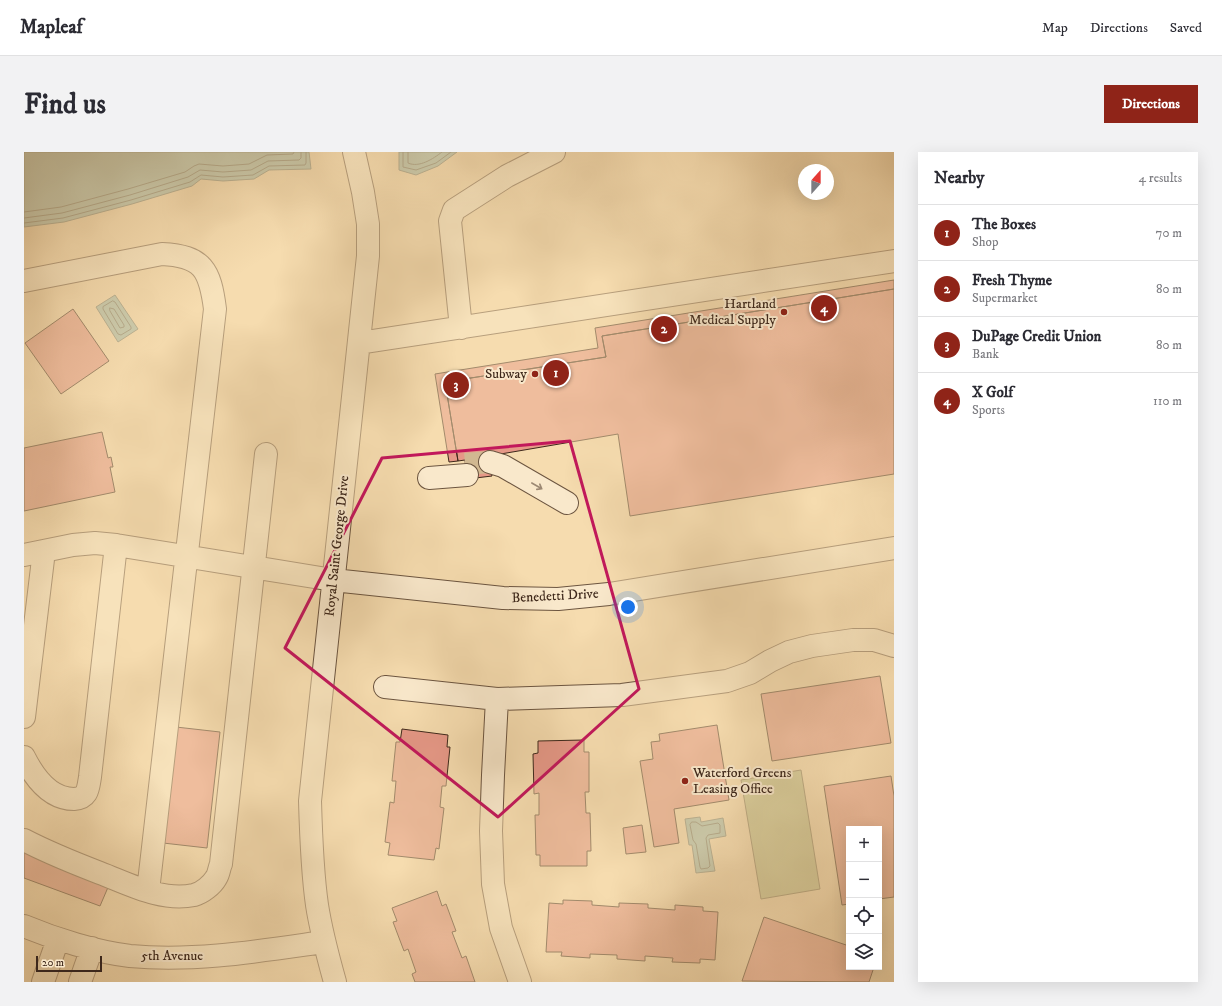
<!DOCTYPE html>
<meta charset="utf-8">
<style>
:root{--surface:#fff;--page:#f2f2f3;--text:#2b2b33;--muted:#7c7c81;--line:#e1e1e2;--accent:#8f2418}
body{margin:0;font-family:"IM FELL DW Pica",serif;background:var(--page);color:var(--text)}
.controls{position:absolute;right:12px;bottom:12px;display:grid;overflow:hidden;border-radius:0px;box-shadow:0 4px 16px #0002}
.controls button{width:36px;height:36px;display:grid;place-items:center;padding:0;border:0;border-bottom:1px solid var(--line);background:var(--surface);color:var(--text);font:20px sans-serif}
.compass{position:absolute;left:774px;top:12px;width:36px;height:36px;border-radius:50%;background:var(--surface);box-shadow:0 4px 16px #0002;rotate:21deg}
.scale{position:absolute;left:12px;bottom:10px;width:66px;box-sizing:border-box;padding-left:4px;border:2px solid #3e281b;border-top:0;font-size:11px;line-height:14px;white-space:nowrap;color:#3e281b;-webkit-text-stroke:3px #f9e8cb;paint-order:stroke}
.you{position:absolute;left:604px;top:455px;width:14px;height:14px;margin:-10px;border:3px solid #fff;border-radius:50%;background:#1a73e8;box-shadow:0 0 0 6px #1a73e833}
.badge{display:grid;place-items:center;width:26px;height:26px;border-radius:50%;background:var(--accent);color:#fff;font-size:13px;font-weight:700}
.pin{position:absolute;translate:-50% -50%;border:2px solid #fff;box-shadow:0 1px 4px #0006}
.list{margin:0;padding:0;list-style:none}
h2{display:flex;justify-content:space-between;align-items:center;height:52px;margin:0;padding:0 16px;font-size:17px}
h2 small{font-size:13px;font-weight:400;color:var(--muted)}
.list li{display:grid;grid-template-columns:26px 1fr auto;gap:12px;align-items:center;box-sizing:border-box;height:56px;padding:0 16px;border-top:1px solid var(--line)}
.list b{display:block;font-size:15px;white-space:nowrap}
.list p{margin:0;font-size:13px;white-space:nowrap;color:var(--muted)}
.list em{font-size:13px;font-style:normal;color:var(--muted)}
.icon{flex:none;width:22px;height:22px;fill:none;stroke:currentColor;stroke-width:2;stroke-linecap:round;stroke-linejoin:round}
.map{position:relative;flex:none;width:870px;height:830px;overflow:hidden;border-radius:0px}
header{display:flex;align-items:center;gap:24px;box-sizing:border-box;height:56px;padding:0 20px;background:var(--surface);border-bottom:1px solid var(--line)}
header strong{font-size:19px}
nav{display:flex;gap:22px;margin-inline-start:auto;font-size:14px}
.intro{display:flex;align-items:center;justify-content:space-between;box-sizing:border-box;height:96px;padding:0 24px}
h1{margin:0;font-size:28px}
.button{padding:10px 18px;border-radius:0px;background:var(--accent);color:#fff;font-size:14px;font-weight:700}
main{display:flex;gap:24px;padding:0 24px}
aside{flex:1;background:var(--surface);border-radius:0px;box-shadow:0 4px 16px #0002}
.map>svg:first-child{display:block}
.green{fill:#bcc08b;stroke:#7d7453}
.water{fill:#9dbbad;stroke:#778073}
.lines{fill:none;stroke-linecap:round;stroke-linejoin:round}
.shore{stroke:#6e7264;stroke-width:1}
.building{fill:#e69887;stroke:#3e281b}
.minor-tunnel{stroke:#d1b891;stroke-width:22;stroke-dasharray:22 11;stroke-linecap:butt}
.minor-casing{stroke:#6c5540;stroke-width:24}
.minor{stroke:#f9e8cb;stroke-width:22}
.oneway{stroke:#9c8873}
.marked{fill:none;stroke:#c2185b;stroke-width:3;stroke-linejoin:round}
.poi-dot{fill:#8f2418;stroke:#f9e8cb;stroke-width:1.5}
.labels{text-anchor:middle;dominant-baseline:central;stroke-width:4;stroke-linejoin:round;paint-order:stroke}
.poi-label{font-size:14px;fill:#3e281b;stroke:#f9e8cb;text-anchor:end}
.street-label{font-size:14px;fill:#3e281b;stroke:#f9e8cb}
</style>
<header>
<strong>Mapleaf</strong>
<nav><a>Map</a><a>Directions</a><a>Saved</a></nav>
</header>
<div class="intro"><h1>Find us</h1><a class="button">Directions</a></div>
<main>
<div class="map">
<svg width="870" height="830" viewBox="0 0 870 830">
<rect width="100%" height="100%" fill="#f6dcaf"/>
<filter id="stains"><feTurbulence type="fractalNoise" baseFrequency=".005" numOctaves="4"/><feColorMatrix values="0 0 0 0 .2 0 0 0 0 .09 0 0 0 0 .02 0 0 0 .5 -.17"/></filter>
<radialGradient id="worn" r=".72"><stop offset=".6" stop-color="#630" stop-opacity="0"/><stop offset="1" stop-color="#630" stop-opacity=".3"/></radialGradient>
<path class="green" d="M 777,618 L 796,737 L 737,747 L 717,628 Z"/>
<path class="water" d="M 0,0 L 285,0 L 287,17 L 245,18 L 230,27 L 199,29 L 177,27 L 168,34 L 108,52 L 40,70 L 0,75 Z
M 375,0 L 433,0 L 414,14 L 392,23 L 375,18 Z
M 91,143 L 114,177 L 94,190 L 72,155 Z
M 676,665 L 677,670 L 699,666 L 702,684 L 685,687 L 691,719 L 672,721 L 668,693 L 665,693 L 661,667 Z"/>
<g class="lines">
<path class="shore" d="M 379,0 L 379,15 L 392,18 L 412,11 L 427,0
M 384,0 L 384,11 C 395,16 409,7 418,0
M 0,60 L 37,55 L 104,37 L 161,20 L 170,14 L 175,12 L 199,14 L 225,12 L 243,3 L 269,2 L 270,0
M 0,66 L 38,61 L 106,43 L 164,25 L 176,18 L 199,20 L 227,18 L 244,9 L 275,8 L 277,6 L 277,0
M 0,71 L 39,66 L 107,48 L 166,30 L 177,23 L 199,25 L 229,23 L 245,14 L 281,13 L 282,11 L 282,0
M 89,149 L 91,150 L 107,175 L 107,177 L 97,183 L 94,182 L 79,157 L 79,155 Z
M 86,156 L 90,157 L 100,173 L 100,175 L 96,176 L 86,159 Z
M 668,670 L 672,670 L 678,674 L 694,671 L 696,673 L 696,681 L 684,683 L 682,686 L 686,714 L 684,716 L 677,717 L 676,715 L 672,692 L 669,688 L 666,673 Z"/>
</g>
<path class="building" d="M 870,128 L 870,137 L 578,184 L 582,205 L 421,230 L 434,309 L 425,310 L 411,222 L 574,196 L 571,176 Z
M 870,137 L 870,322 L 606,364 L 594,282 L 465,304 L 468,324 L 443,327 L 441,308 L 434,309 L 421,230 L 582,205 L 578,184 Z
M 49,157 L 85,209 L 37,242 L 1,191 Z
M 78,280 L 84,306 L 87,305 L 89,315 L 86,315 L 91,340 L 0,359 L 0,296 Z
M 856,524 L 867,591 L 748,609 L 737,542 Z
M 693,573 L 705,648 L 650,657 L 655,691 L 630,695 L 616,609 L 629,607 L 627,590 L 636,589 L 635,582 Z
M 152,575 L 196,580 L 183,696 L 139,691 Z
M 378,577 L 424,583 L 423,595 L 426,595 L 422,634 L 418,634 L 416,655 L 420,656 L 415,697 L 412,696 L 410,708 L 364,703 L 366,691 L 361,690 L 366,650 L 370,651 L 372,629 L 368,629 L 372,590 L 376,590 Z
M 560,588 L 560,600 L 565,600 L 565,640 L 561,640 L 562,661 L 566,661 L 567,699 L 563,699 L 563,714 L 516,714 L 516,703 L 512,703 L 511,663 L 515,663 L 515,641 L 510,642 L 509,602 L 514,601 L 514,589 Z
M 867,624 L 870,644 L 870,745 L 855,747 L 855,677 L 825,677 L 825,752 L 818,753 L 800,634 Z
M 618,673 L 622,700 L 602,702 L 599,676 Z
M 0,700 L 85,733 L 76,754 L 0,726 Z
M 413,739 L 418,754 L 422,752 L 432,779 L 428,780 L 438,806 L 442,804 L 451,830 L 391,830 L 388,822 L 392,820 L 384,797 L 380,799 L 369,770 L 373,769 L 368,756 Z
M 539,748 L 568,749 L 568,753 L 595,755 L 595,751 L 624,752 L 624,756 L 651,758 L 651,753 L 679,755 L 679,759 L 694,760 L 691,808 L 676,807 L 676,811 L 648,810 L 649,806 L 621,804 L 621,809 L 593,807 L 593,803 L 566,802 L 566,806 L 537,804 L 538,800 L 522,800 L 525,751 L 539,752 Z
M 740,765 L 825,794 L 825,815 L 850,815 L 845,830 L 718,829 Z"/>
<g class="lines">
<path class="minor-tunnel" d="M 441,312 L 466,310"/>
<defs>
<path id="minor" d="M 0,129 L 138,102 C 179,104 186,118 191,157 L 124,739
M 437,176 L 426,69 L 430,58 L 483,24 L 530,0
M 335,191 L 870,109
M 466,310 L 479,314 L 543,351
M 405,326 L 443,323
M 0,403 L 49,393 L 71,391 L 92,393 L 309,428 L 479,446 L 534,447 L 585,442 L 870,396
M 361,535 L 473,547 L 598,543 L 703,529 L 726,521 L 746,509 L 765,500 L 788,494 L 829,488 L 850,488 L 870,494
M 473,547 L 469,623 L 467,679 L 469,732 L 477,776 L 496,830
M 0,565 L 20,399
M 0,605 C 10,625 25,647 50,647 C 64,646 64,637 66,625 L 92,393
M 0,688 C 25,701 50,711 76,721 C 105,732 138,750 170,743 C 178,741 188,733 192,726 C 195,722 195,716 197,712 L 242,302
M 0,774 C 31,787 72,800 106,804 C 171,810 236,799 300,790
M 19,830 L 34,787
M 56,830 L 68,796
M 311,830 C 304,805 297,779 293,753 C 288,718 287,684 286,649 L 344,104 L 344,72 L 339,40 L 330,0"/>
</defs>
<use href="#minor" class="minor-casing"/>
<use href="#minor" class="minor"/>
</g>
<defs><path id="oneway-shaft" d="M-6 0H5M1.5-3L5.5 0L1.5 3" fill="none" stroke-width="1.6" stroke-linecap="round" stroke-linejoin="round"/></defs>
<use class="oneway" href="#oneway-shaft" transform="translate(513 334) rotate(30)"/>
<path d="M0 0H870V830H0ZM 546,289 L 615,537 L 474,665 L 261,496 L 358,306 Z" fill="#f6dcaf" fill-opacity=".55" fill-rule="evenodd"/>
<path class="marked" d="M 546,289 L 615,537 L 474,665 L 261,496 L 358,306 Z"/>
<g class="poi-dot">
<circle cx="760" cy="160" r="4"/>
<circle cx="511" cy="222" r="4"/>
<circle cx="661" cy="629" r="4"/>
</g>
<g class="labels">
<g class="poi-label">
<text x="752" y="152">Hartland<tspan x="752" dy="16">Medical Supply</tspan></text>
<text x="503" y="222">Subway</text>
<text x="669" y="621" text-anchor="start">Waterford Greens<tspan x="669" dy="16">Leasing Office</tspan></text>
</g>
<g class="street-label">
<text transform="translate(313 394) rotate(-84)">Royal Saint George Drive</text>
<text transform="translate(531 444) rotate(-3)">Benedetti Drive</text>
<text x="148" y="804">5th Avenue</text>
</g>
</g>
<rect width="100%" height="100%" filter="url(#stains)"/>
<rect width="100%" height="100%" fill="url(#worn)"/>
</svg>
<div class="controls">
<button>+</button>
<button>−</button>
<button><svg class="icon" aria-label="locate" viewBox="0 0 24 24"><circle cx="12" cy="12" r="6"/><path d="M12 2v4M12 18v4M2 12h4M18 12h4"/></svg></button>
<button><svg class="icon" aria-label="layers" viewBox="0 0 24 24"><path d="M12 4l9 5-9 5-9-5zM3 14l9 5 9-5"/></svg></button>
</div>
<svg class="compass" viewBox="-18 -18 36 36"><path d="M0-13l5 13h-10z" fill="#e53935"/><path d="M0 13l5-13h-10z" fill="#7c7c81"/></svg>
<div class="scale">20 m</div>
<div class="you"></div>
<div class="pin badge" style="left:532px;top:221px">1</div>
<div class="pin badge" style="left:640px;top:177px">2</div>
<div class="pin badge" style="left:432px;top:233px">3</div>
<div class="pin badge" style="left:800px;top:156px">4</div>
</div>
<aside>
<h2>Nearby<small>4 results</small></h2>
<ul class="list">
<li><span class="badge">1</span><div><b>The Boxes</b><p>Shop</p></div><em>70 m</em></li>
<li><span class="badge">2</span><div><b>Fresh Thyme</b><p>Supermarket</p></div><em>80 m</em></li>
<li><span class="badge">3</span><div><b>DuPage Credit Union</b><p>Bank</p></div><em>80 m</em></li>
<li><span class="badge">4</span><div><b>X Golf</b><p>Sports</p></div><em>110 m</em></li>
</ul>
</aside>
</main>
